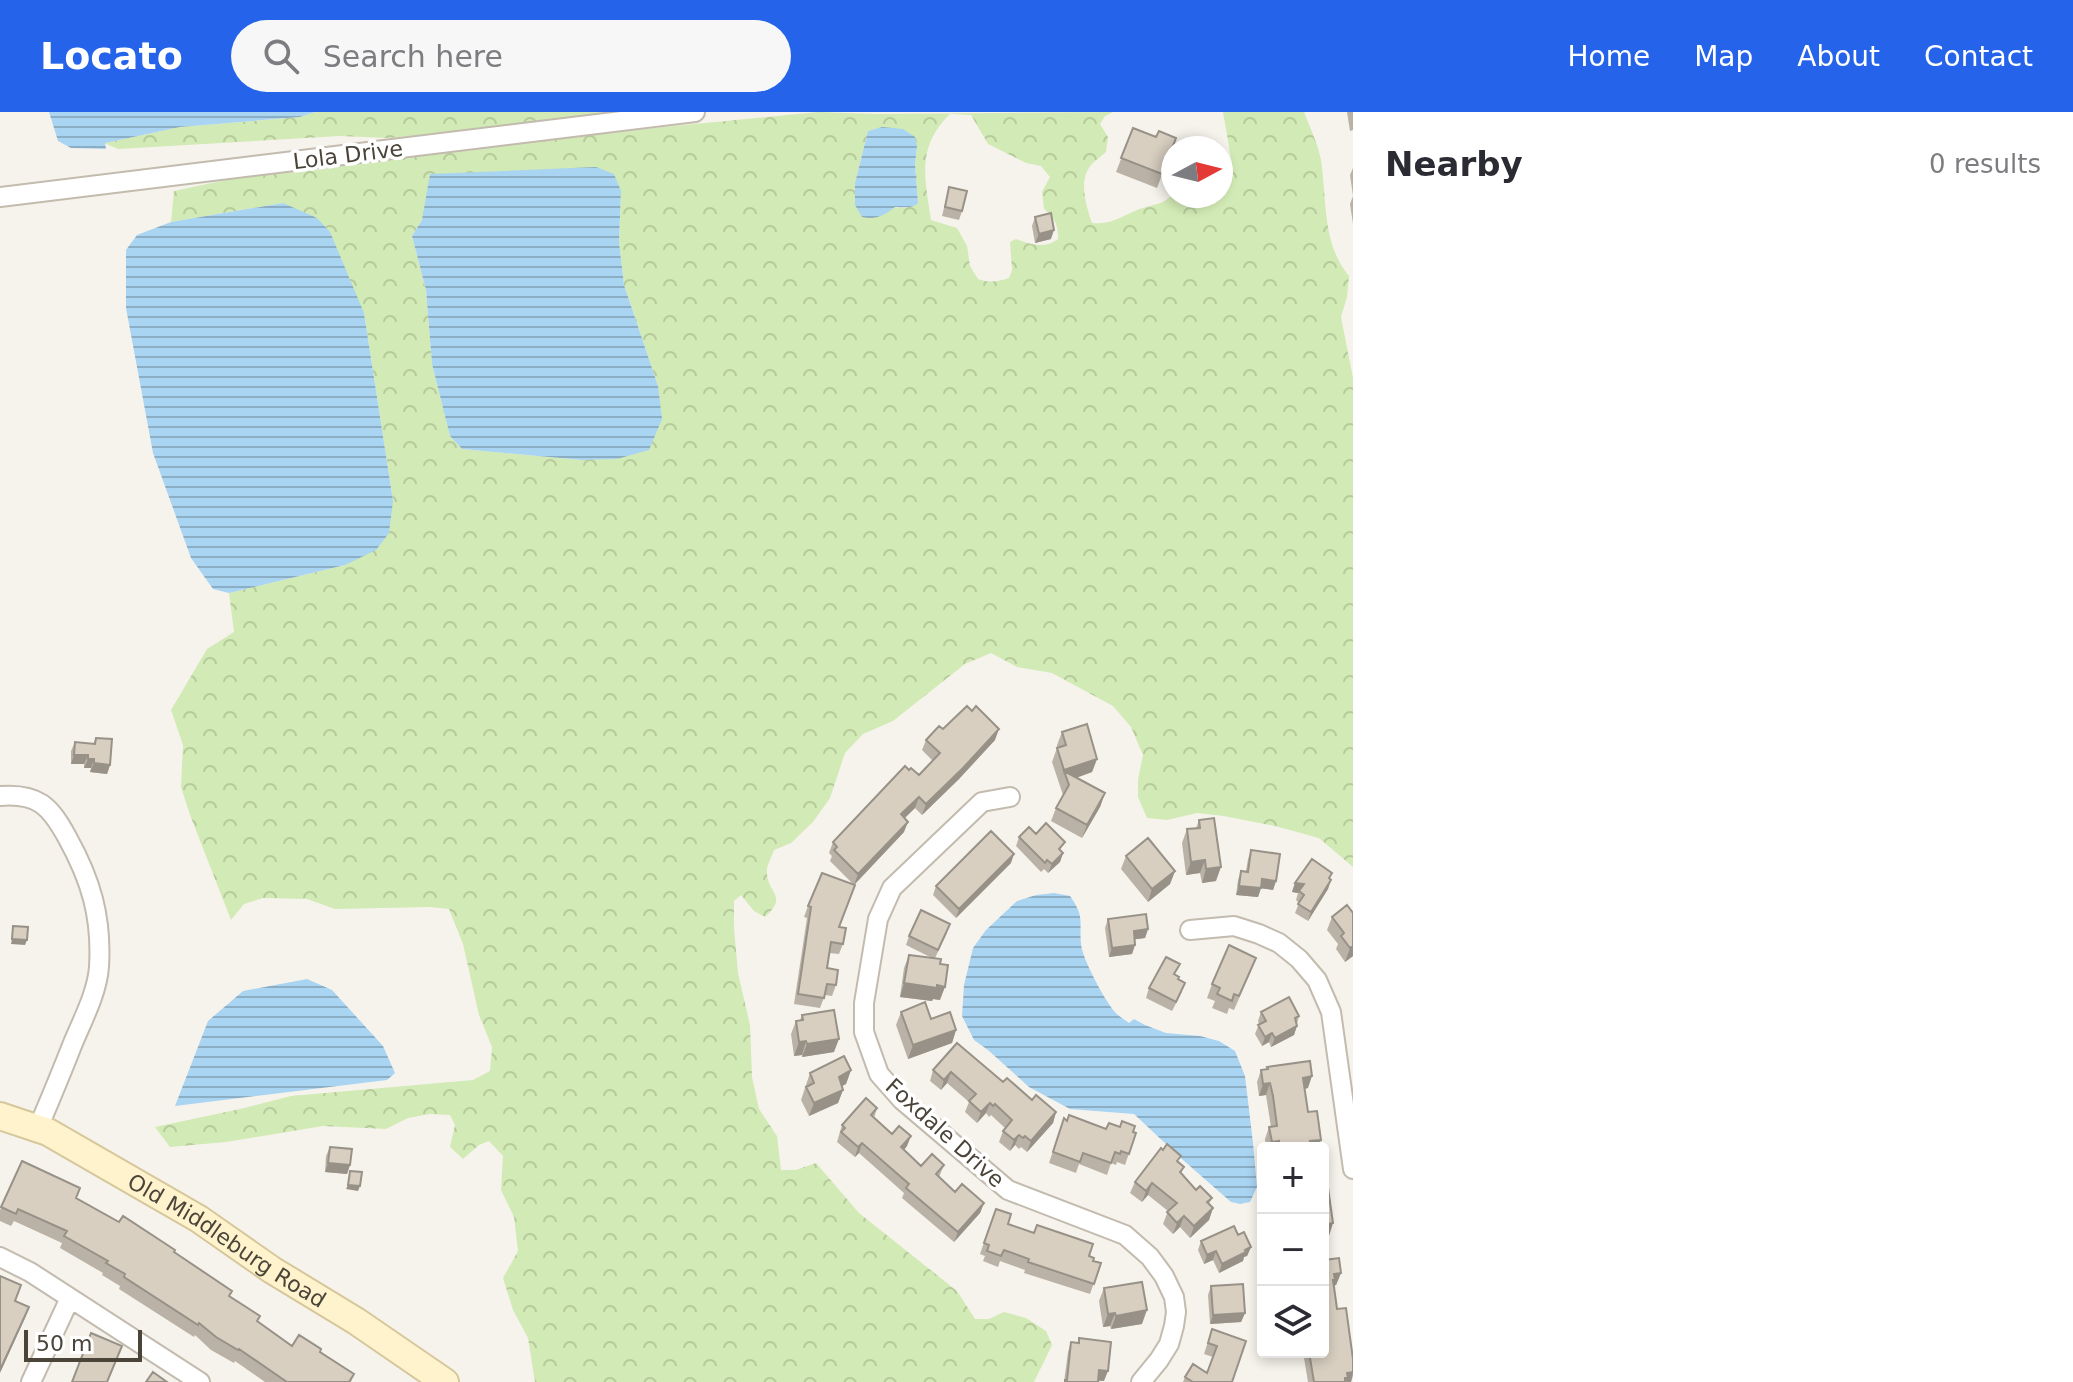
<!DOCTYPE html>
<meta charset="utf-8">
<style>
:root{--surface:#fff;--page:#f7f7f7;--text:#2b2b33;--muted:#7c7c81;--line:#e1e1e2;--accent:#2563eb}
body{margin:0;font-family:"DejaVu Sans",sans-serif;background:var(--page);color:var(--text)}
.controls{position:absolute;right:24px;bottom:24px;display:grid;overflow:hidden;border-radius:8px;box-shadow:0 4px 12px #0003}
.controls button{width:72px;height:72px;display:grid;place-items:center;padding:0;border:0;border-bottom:2px solid var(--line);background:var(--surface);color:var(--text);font:40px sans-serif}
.compass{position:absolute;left:1161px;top:24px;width:72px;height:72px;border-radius:50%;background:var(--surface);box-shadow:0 4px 12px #0003;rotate:83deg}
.scale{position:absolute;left:24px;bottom:20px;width:118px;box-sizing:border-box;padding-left:8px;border:4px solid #4b4439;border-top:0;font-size:22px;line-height:28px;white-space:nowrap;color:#4b4439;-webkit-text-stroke:6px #fff;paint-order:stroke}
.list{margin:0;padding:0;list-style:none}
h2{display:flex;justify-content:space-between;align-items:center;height:104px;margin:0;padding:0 32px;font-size:34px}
h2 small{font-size:26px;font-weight:400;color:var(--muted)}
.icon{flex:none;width:44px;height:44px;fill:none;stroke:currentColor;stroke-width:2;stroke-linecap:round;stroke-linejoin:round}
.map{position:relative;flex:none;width:1353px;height:1270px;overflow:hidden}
header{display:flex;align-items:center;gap:48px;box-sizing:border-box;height:112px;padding:0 40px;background:var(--accent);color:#fff}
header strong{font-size:38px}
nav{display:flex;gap:44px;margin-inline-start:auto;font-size:28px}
.search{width:560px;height:72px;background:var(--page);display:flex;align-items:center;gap:20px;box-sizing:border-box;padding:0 28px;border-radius:44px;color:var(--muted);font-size:30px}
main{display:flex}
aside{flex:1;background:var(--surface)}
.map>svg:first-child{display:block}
.forest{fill:url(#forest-crowns);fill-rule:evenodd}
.water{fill:url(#water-rules)}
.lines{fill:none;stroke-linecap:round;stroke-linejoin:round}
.street-casing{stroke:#c2bbae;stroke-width:22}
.secondary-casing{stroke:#d6c79b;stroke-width:30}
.street{stroke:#fff;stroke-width:18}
.secondary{stroke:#fff3cd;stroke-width:26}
.wall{fill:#bab2a6}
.shaded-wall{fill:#979187}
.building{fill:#d8cfc1;stroke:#979187;stroke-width:2}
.labels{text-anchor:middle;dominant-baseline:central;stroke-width:7;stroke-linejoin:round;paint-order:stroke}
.street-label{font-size:22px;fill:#4b4439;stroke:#fff}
</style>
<header>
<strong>Locato</strong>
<div class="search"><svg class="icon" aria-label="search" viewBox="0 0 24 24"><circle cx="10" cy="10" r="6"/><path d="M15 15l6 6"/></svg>Search here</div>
<nav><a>Home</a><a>Map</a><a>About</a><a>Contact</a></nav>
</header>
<main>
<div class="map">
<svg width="1353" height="1270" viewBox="0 0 1353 1270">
<defs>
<pattern id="forest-crowns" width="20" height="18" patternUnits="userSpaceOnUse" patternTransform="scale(2)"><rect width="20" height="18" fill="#d2eab5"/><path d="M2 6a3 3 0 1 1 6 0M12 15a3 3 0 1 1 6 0" fill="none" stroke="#b6ca9c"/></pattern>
<pattern id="water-rules" width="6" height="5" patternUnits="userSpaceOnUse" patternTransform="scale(2)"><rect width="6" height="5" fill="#a9d4f2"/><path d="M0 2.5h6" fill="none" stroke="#8caec5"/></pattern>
</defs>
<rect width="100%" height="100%" fill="#f6f3ec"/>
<path class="forest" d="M 315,0 L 642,0 L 390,26 L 340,24 L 118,37 L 104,31 L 180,15 L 300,5 Z
M 818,0 L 876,2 L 1113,0 L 1105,4 L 1100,12 L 1108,25 L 1106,40 C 1102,44 1095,48 1091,53 C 1078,69 1086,93 1092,111 C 1115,113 1123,102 1143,96 C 1157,91 1161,94 1173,82 L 1173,84 L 1221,84 L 1221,76 L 1231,69 L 1233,58 L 1223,0 L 1304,0 C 1310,16 1318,32 1321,48 C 1327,88 1322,132 1349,164 L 1347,185 L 1341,205 L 1353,266 L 1353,755 L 1319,726 L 1275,714 L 1224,704 L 1197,701 L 1167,708 L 1147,706 L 1138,685 L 1138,668 L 1143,643 L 1131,615 L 1113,594 L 1052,561 L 1017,555 L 991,541 L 965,552 L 893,609 L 863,622 L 845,641 L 830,686 L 813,710 L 791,731 L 774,738 C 772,744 768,751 767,757 C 765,782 790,782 765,805 L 754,799 L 741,783 L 734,789 L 734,816 L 738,861 L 750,913 L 752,965 L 759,997 L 777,1024 L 781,1058 L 796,1058 L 816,1051 L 859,1101 L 957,1179 L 975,1207 L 989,1207 L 1004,1200 L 1026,1206 L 1046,1219 L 1052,1233 L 1034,1270 L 535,1270 L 528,1226 L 513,1198 L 503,1166 L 518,1139 L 514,1105 L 501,1078 L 503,1044 L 489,1029 L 479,1033 L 463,1047 L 450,1035 L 455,1013 L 450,1003 L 430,1002 L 408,1006 L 386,1017 L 323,1014 L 226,1030 L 170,1035 L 155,1015 L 240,997 L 291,984 L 473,968 L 490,959 L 492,935 L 479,903 L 463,832 L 449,797 L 430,795 L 335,797 L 307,787 L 263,786 L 244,792 L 231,808 L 190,703 L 181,675 L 183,633 L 171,598 L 207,537 L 234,520 L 229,481 L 345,453 L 393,389 L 364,201 L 283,91 L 171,110 L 174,79 L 235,66 L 316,58 L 434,41 L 664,15 ZM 950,2 L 971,3 L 988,32 L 1026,51 L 1041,54 L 1050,65 L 1042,80 L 1044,97 C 1055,106 1058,112 1058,127 C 1045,137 1031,133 1016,127 L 1010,130 L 1012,158 L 1009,166 C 997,170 990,171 978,167 L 970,154 L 967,134 L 957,116 L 931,108 C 925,67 916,35 950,2 ZM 882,15 L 917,34 L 915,52 L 918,91 L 906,96 L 855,93 L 855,71 L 868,19 ZM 621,79 L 619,130 L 624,173 L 658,274 L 582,348 L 462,337 L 450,324 L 432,252 L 426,178 L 412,124 L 422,108 Z"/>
<path class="water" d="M 49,0 L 315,0 L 300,5 L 180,15 L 105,31 L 106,37 L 71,36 L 58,29 Z
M 882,15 L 903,17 L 915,25 L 917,34 L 915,52 L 918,91 C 912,97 902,95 895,95 C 883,104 876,108 862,105 L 855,93 L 855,71 L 868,19 Z
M 596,55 L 614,62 L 621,79 L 619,130 L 624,173 L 658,274 L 662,307 L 649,338 L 617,347 L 582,348 L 462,337 L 450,324 L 432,252 L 426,178 L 412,124 L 422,108 L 430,62 Z
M 283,91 L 317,106 L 330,120 L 364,201 L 393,389 L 389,421 L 376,438 L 345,453 L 229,481 L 213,477 L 191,446 L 153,341 L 126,196 L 126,138 L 137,123 L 171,110 Z
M 1054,781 L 1070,784 C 1085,805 1079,809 1081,832 C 1082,846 1104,887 1114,899 C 1118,904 1124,907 1129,911 L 1134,907 L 1145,913 L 1166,921 L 1200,924 L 1219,929 L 1235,939 L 1245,964 L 1253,1031 L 1257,1075 L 1250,1090 L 1240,1092 L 1231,1090 L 1183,1048 L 1134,1002 L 1070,997 L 1029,975 L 988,938 L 974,928 L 962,904 L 964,873 L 973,836 L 986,818 L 1017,789 L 1036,783 Z
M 307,867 L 332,878 L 383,934 L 395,961 L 387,968 L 175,994 L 208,909 L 243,879 Z"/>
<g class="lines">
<defs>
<path id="street" d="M 0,85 L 695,0
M 0,684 C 38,681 50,694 67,725 C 91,768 102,805 99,855 C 97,881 83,907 73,931 C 62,959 50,988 38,1016
M 1010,685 L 982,690 L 892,776 L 878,807 L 864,891 L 864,920 L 879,962 L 902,988 L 1008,1078 L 1125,1123 L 1150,1145 L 1164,1164 L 1174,1185 L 1176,1200 L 1174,1214 L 1169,1232 L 1159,1248 L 1141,1270
M 1190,818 L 1234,814 L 1259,822 L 1279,831 L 1299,847 L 1317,868 L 1331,900 L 1353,1057
M 0,1145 L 30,1160 L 200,1270
M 31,1270 L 70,1186"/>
<g id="secondary">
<path id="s1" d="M 0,1004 L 48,1020 L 199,1107 L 272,1158 L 356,1209 L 445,1270"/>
</g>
</defs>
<use href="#street" class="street-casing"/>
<use href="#secondary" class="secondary-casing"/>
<use href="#street" class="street"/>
<use href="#secondary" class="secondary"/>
</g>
<path class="wall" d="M 1347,0 L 1353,0 L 1353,18 L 1350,19 Z
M 1133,16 L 1156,25 L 1176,26 L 1157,76 L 1116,60 Z
M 1353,56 L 1353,84 L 1350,63 Z
M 949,75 L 962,99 L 959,108 L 942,104 Z
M 1353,84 L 1353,112 L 1350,92 Z
M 1035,105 L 1051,127 L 1035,131 L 1032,114 Z
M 943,617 L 995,628 L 959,667 L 922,703 L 915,696 L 905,706 L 904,720 L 854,773 L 839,815 L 843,832 L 839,842 L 829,841 L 827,856 L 836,873 L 832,884 L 825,883 L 820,896 L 794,892 L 807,806 L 804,805 L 808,794 L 853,772 L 830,749 L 832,744 L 829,741 L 833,730 L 909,658 L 919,663 L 933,649 L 922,638 L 926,628 Z
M 1062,620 L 1097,647 L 1092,660 L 1076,666 L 1105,681 L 1100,695 L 1082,726 L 1051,709 L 1056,696 L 1063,683 L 1052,650 L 1057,636 L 1057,633 Z
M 96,626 L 110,653 L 107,662 L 90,660 L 91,656 L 84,656 L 84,652 L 71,652 L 71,639 L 75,630 L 93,632 Z
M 1199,708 L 1216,769 L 1202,771 L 1200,761 L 1186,763 L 1182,731 L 1187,717 L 1196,716 Z
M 1036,722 L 1063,741 L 1060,750 L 1048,761 L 1044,757 L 1041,760 L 1016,734 L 1019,725 Z
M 1251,738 L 1276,769 L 1273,778 L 1261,776 L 1258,785 L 1236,783 L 1238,768 L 1241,759 L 1246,759 L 1248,747 Z
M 1126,744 L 1175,759 L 1170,772 L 1148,790 L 1121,757 Z
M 1011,751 L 956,806 L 933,783 L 936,774 Z
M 1330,767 L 1328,777 L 1308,809 L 1295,801 L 1299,791 L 1296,788 L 1298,781 L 1292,780 L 1295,771 Z
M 1353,801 L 1353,844 L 1345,850 L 1336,837 L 1338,832 L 1327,818 L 1332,805 Z
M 1108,807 L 1148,817 L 1145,826 L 1135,827 L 1135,833 L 1132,842 L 1109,845 L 1105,816 Z
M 947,821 L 935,846 L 940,888 L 933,887 L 932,889 L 900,885 L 904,856 L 909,843 L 932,846 L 906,833 L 909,824 Z
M 1251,859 L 1234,898 L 1229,896 L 1227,902 L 1212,896 L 1215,889 L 1207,886 L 1212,872 Z
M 1175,863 L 1178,867 L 1182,880 L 1172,899 L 1146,886 L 1149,876 Z
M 901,900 L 931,907 L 956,918 L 952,931 L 908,947 L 896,913 Z
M 1261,900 L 1299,904 L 1294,923 L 1271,935 L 1269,930 L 1262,934 L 1255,922 L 1259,912 L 1258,909 Z
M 802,903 L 834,940 L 802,945 L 802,943 L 794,944 L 791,922 L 796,909 L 800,908 Z
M 957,931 L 1003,970 L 1032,988 L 1056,1000 L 1053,1011 L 1027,1040 L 1021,1035 L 1019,1037 L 1015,1033 L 1010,1039 L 999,1030 L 1003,1019 L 1005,1016 L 991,1003 L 989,1005 L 986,1001 L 977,1011 L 965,1000 L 969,990 L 947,971 L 941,978 L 930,969 L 933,958 Z
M 1267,955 L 1308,976 L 1304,977 L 1308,1000 L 1318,1036 L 1266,1036 L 1265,1027 L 1269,1015 L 1271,1015 L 1268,996 L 1266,983 L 1259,984 L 1257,970 L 1261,958 L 1267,957 Z
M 851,958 L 846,972 L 842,974 L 843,978 L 838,991 L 809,1004 L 801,988 L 810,961 Z
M 877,996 L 874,1006 L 907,1034 L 904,1038 L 921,1054 L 944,1053 L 939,1065 L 955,1080 L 984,1091 L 980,1101 L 954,1130 L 902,1086 L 904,1081 L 859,1041 L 855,1045 L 837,1030 L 842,1013 Z
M 1064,1006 L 1067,1009 L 1106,1017 L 1136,1021 L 1125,1053 L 1117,1050 L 1116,1053 L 1111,1051 L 1107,1063 L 1079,1052 L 1076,1061 L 1049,1051 Z
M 330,1035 L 350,1053 L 347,1062 L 325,1060 L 326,1044 Z
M 22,1049 L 76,1086 L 174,1140 L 230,1185 L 258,1210 L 292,1234 L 321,1237 L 320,1241 L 354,1262 L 351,1270 L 265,1270 L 235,1249 L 234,1251 L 211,1238 L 195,1223 L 194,1225 L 119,1177 L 120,1174 L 102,1163 L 103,1161 L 60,1136 L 62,1131 L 14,1109 L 11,1114 L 0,1109 L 0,1098 Z
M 1179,1051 L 1184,1055 L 1181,1062 L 1196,1078 L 1212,1086 L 1209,1092 L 1213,1096 L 1209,1108 L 1190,1126 L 1180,1115 L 1173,1122 L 1163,1112 L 1168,1099 L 1148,1083 L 1142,1090 L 1130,1081 L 1135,1070 Z
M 996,1097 L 1008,1112 L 1089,1144 L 1093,1149 L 1101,1151 L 1090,1182 L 1024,1161 L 1025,1158 L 1000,1149 L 998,1155 L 983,1149 L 985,1144 L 980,1142 Z
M 1238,1123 L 1251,1135 L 1247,1144 L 1244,1145 L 1243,1149 L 1219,1161 L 1213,1148 L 1204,1152 L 1198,1138 L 1201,1129 Z
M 1324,1148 L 1341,1161 L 1336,1173 L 1334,1173 L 1337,1197 L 1353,1247 L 1353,1264 L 1351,1270 L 1308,1270 L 1303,1240 L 1323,1240 Z
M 1211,1174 L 1245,1201 L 1241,1210 L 1210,1212 L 1208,1183 Z
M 1104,1176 L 1142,1212 L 1111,1217 L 1110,1214 L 1103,1215 L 1099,1189 Z
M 1212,1217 L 1246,1229 L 1232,1270 L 1183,1270 L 1185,1265 L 1207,1261 L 1213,1245 L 1204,1242 Z
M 1079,1226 L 1104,1269 L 1064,1270 L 1068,1240 L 1071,1230 L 1078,1231 Z"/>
<path class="shaded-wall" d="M 1054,118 L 1051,127 L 1035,131 L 1039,122 Z
M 999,617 L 995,628 L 959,667 L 922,703 L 926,692 Z
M 74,643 L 88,643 L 84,652 L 71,652 Z
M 88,647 L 94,647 L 91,656 L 84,656 Z
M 1097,647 L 1092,660 L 1067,669 L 1064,659 L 1059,671 L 1064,658 Z
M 94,651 L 110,653 L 107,662 L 90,660 Z
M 1105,681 L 1100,695 L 1082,726 L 1087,713 Z
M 919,685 L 915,696 L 897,713 L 901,702 Z
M 908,710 L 904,720 L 854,773 L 858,762 Z
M 1063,741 L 1060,750 L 1048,761 L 1052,752 Z
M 1014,742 L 1011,751 L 956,806 L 959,797 Z
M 1205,748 L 1200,761 L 1186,763 L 1191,750 Z
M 1221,755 L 1216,769 L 1202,771 L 1206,757 Z
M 1175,759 L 1170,772 L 1148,790 L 1152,777 Z
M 1262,767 L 1276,769 L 1273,778 L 1259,776 Z
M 1331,768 L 1328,777 L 1308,809 L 1311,800 Z
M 1295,771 L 1304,772 L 1298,781 L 1292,780 Z
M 1239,774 L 1261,776 L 1258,785 L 1236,783 Z
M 1148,817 L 1145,826 L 1130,828 L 1134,819 Z
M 12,827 L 27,828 L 25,833 L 11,832 Z
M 1135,833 L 1132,842 L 1109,845 L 1112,836 Z
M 1353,834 L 1353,844 L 1345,850 L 1350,836 Z
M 904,871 L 945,875 L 940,888 L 933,887 L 932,889 L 900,885 Z
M 1297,914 L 1294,923 L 1271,935 L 1275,926 Z
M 956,918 L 952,931 L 908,947 L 913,933 Z
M 1272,921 L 1269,930 L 1262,934 L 1265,925 Z
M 839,927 L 834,940 L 802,945 L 807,932 Z
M 806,929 L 802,943 L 794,944 L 799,930 Z
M 851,958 L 846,972 L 834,978 L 839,965 Z
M 951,960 L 947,971 L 941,978 L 944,968 Z
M 1312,964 L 1308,976 L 1298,978 L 1303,966 Z
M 1270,971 L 1266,983 L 1259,984 L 1263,972 Z
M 843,978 L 838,991 L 809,1004 L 814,991 Z
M 990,991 L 986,1001 L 977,1011 L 981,1000 Z
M 1056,1000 L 1053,1011 L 1027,1040 L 1031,1029 Z
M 1019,1023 L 1015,1033 L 1010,1039 L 1014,1028 Z
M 911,1024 L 907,1034 L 897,1046 L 901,1035 Z
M 1321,1028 L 1318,1036 L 1308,1036 L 1310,1029 Z
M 1279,1029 L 1276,1036 L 1270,1036 L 1272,1030 Z
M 862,1031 L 859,1041 L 855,1045 L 858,1035 Z
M 328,1051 L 350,1053 L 347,1062 L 325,1060 Z
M 1152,1071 L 1148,1083 L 1142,1090 L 1146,1079 Z
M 348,1073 L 360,1074 L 358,1079 L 346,1077 Z
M 984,1091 L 980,1101 L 954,1130 L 958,1120 Z
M 1213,1096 L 1209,1108 L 1190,1126 L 1194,1114 Z
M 1184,1104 L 1180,1115 L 1173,1122 L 1177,1111 Z
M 1333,1111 L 1329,1124 L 1323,1124 L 1323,1113 Z
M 1251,1135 L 1247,1144 L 1244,1145 L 1243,1149 L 1219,1161 L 1222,1152 Z
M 1216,1139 L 1213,1148 L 1204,1152 L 1207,1143 Z
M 1341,1161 L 1336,1173 L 1333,1174 L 1334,1162 Z
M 29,1195 L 25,1206 L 0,1261 L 0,1258 Z
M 1147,1198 L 1142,1212 L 1111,1217 L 1116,1204 Z
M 1115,1201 L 1110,1214 L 1103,1215 L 1108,1202 Z
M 1245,1201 L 1241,1210 L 1210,1212 L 1213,1203 Z
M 1099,1258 L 1108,1259 L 1104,1269 L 1096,1268 Z
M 1353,1260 L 1351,1270 L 1344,1270 L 1347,1261 Z"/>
<path class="building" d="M 1133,16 L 1156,25 L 1159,19 L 1176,26 L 1162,62 L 1121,46 Z
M 949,75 L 967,79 L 962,99 L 945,95 Z
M 1051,101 L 1054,118 L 1039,122 L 1035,105 Z
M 967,594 L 972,599 L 976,594 L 999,617 L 963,656 L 926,692 L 919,685 L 901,702 L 908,710 L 858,762 L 834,738 L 837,735 L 833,730 L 905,654 L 909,658 L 911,656 L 919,663 L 940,641 L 926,628 L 939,614 L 943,617 Z
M 1087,612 L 1097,647 L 1064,658 L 1057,636 L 1066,633 L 1062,620 Z
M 96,626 L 112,627 L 110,653 L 94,651 L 94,647 L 88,647 L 88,643 L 74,643 L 75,630 L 95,632 Z
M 1064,659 L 1105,681 L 1087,713 L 1056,696 L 1069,673 Z
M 1214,706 L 1221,755 L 1206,757 L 1205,748 L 1191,750 L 1187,717 L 1200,716 L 1199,708 Z
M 1046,711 L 1065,730 L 1059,737 L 1063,741 L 1052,752 L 1047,748 L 1045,751 L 1019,725 L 1029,715 L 1036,722 Z
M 991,719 L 1014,742 L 959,797 L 936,774 Z
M 1148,726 L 1175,759 L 1152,777 L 1126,744 Z
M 1251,738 L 1280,742 L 1276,769 L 1262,767 L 1261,776 L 1239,774 L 1241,759 L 1248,760 Z
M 1312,747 L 1332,761 L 1329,766 L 1331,768 L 1311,800 L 1298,792 L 1304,783 L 1299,779 L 1304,772 L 1295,771 Z
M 822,761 L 855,773 L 839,815 L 846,816 L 843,832 L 831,830 L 827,856 L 838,858 L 836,873 L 827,872 L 824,886 L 798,882 L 811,795 L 808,794 Z
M 1347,793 L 1353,801 L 1353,834 L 1350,836 L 1341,824 L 1344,821 L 1332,805 Z
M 921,798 L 950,812 L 938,838 L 909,824 Z
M 1146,802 L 1148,817 L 1134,819 L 1135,833 L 1112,836 L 1108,807 Z
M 13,814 L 28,815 L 27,828 L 12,827 Z
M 1229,833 L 1256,846 L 1239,884 L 1234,882 L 1232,889 L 1217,882 L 1220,876 L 1212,872 Z
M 909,843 L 941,847 L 940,852 L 948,853 L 945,875 L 937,873 L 937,876 L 904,871 Z
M 1166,845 L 1180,852 L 1174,862 L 1179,865 L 1178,867 L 1185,871 L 1176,890 L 1149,876 Z
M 1289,885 L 1299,904 L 1295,906 L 1297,914 L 1275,926 L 1272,921 L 1265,925 L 1258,913 L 1266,909 L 1261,900 Z
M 925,890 L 931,907 L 950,900 L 956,918 L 913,933 L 901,900 Z
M 834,898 L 839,927 L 807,932 L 806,929 L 799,930 L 796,909 L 803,908 L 802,903 Z
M 957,931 L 1003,970 L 1007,966 L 1032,988 L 1036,983 L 1056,1000 L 1031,1029 L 1025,1024 L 1023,1026 L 1019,1023 L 1014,1028 L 1003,1019 L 1012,1008 L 995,992 L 993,994 L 990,991 L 981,1000 L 969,989 L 976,982 L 951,960 L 944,968 L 933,958 Z
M 844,944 L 851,958 L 839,965 L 843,978 L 814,991 L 806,975 L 814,971 L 810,961 Z
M 1310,949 L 1312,964 L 1303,966 L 1308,1000 L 1317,999 L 1321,1028 L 1310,1029 L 1312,1036 L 1280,1036 L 1279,1029 L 1272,1030 L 1269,1015 L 1277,1014 L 1273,984 L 1270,971 L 1263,972 L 1261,958 L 1268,957 L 1267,955 Z
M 866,986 L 877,996 L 871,1003 L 892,1022 L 899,1014 L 911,1024 L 901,1035 L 921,1054 L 932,1042 L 944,1053 L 936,1062 L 955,1080 L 962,1072 L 984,1091 L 958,1120 L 906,1076 L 909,1072 L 862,1031 L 858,1035 L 841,1020 L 845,1016 L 842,1013 Z
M 1069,1003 L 1106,1017 L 1109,1011 L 1120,1015 L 1122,1009 L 1135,1014 L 1133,1020 L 1136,1021 L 1129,1042 L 1121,1039 L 1120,1042 L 1115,1040 L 1111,1051 L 1083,1041 L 1080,1050 L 1053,1040 L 1064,1006 L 1067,1009 Z
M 1167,1032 L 1181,1044 L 1177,1049 L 1184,1055 L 1180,1060 L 1196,1078 L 1200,1074 L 1212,1086 L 1207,1090 L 1213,1096 L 1194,1114 L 1184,1104 L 1177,1111 L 1167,1100 L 1177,1091 L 1152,1071 L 1146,1079 L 1135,1070 L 1161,1036 L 1163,1038 Z
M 330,1035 L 352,1037 L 350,1053 L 328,1051 Z
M 22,1049 L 80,1076 L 76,1086 L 119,1110 L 123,1104 L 175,1138 L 174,1140 L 232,1179 L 229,1184 L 260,1204 L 257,1209 L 292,1234 L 299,1223 L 321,1237 L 320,1240 L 354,1262 L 349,1270 L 287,1270 L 239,1237 L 238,1238 L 216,1225 L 199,1211 L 198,1213 L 124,1165 L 125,1162 L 106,1151 L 108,1149 L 64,1124 L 67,1119 L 18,1097 L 16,1102 L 1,1095 Z
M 350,1059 L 362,1060 L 360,1074 L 348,1073 Z
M 1323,1062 L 1326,1062 L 1333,1111 L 1323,1113 Z
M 996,1097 L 1011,1102 L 1008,1112 L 1034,1121 L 1037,1113 L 1093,1132 L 1089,1144 L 1094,1146 L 1093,1149 L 1101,1151 L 1094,1172 L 1028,1150 L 1029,1147 L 1004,1138 L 1001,1144 L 987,1139 L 989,1133 L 984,1131 Z
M 1234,1114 L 1238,1123 L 1244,1120 L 1251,1135 L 1245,1138 L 1246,1140 L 1222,1152 L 1216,1139 L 1207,1143 L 1201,1129 Z
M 1323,1139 L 1324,1148 L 1339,1146 L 1341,1161 L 1334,1162 L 1335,1168 L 1333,1168 L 1337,1197 L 1346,1196 L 1353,1247 L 1353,1260 L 1347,1261 L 1348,1266 L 1345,1266 L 1345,1270 L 1314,1270 L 1309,1240 L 1323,1240 Z
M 0,1164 L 21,1173 L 15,1189 L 29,1195 L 0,1258 Z
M 1142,1170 L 1147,1198 L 1116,1204 L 1115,1201 L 1108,1202 L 1104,1176 Z
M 1243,1172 L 1245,1201 L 1213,1203 L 1211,1174 Z
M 1212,1217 L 1246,1229 L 1232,1270 L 1193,1270 L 1185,1265 L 1193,1252 L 1207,1261 L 1217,1234 L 1208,1231 Z
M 91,1221 L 122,1234 L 107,1270 L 72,1270 Z
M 1079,1226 L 1111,1230 L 1108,1259 L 1099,1258 L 1098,1270 L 1065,1270 L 1065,1268 L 1067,1268 L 1071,1230 L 1079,1231 Z
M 153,1260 L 167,1270 L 146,1270 Z"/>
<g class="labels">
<g class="street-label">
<text transform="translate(348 43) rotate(-7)">Lola Drive</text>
<text transform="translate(945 1021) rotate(42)">Foxdale Drive</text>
<text stroke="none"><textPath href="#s1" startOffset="260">Old Middleburg Road</textPath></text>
</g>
</g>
</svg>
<div class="controls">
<button>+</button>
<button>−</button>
<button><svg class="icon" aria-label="layers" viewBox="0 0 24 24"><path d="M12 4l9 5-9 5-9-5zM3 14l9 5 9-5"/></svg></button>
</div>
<svg class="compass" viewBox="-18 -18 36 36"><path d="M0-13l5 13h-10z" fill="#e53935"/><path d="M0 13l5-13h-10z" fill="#7c7c81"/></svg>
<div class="scale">50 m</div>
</div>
<aside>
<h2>Nearby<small>0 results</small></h2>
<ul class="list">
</ul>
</aside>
</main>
